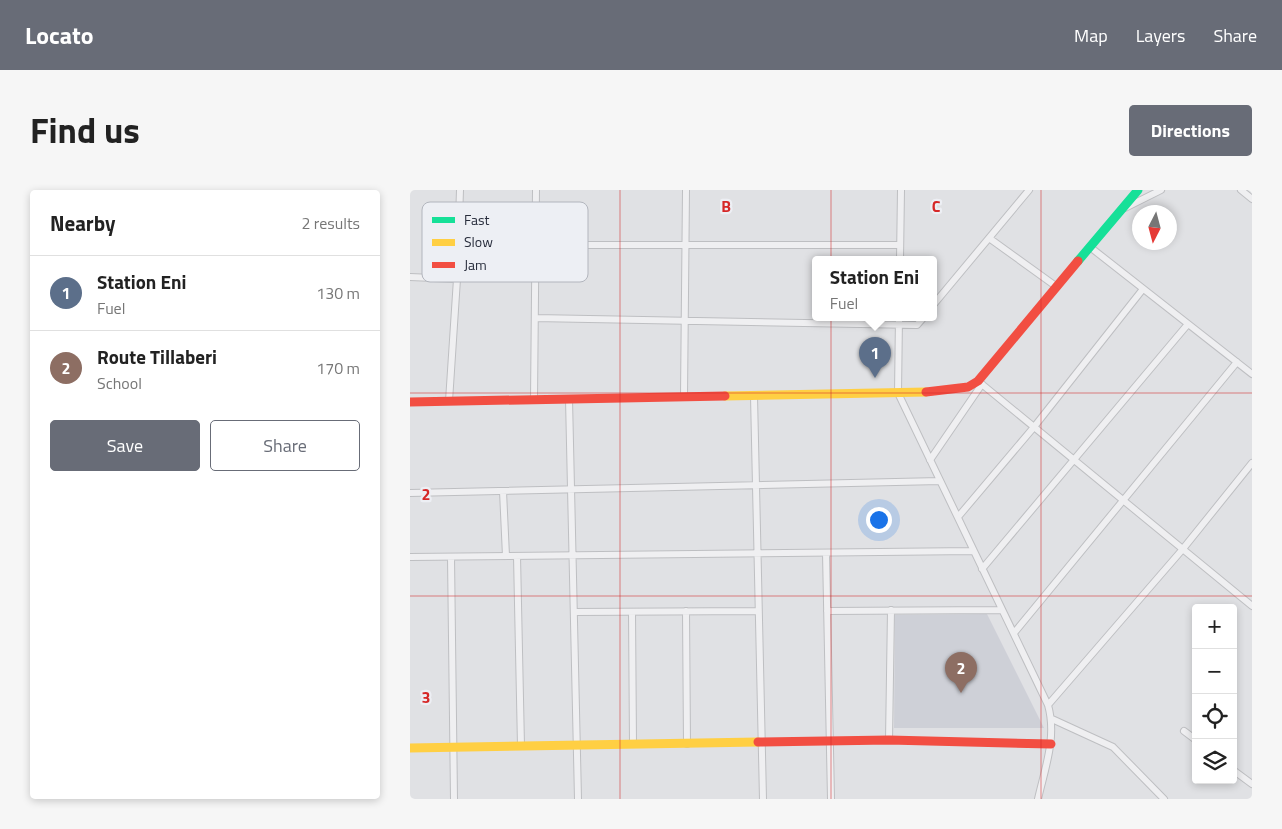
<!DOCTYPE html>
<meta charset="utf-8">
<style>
:root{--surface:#fff;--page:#f6f6f6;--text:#222;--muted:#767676;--line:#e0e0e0;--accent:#686c77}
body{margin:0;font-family:"Titillium Web",sans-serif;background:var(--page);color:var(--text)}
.controls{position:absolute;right:15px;bottom:15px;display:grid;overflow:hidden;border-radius:5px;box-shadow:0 2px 8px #0003}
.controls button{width:45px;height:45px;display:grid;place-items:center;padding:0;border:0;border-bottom:1px solid var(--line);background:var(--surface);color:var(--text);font:25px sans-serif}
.compass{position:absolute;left:722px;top:15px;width:45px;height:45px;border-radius:50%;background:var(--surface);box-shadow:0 2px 8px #0003;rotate:186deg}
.you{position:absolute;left:468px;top:329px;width:18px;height:18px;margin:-12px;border:4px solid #fff;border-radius:50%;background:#1a73e8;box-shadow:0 0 0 8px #1a73e833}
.badge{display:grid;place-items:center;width:32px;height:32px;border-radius:50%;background:var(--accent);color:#fff;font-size:16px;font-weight:700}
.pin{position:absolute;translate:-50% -41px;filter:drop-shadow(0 1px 2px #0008)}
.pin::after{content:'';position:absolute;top:26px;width:18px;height:15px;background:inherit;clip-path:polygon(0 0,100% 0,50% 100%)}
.popup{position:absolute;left:402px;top:66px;width:125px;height:65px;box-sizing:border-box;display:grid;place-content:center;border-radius:5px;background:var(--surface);filter:drop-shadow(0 1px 4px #0005);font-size:16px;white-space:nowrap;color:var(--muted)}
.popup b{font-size:19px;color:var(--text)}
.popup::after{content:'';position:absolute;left:50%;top:100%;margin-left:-10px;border:10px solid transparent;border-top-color:var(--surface)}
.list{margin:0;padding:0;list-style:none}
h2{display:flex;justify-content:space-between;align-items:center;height:65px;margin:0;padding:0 20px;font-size:21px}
h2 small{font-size:16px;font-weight:400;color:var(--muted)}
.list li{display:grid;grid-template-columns:32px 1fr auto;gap:15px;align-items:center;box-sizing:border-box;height:75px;padding:0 20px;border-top:1px solid var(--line)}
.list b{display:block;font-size:19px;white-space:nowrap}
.list p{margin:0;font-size:16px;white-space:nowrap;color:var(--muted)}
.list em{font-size:16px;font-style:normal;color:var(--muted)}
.actions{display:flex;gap:10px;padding:15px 20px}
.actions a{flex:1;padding:11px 0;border:1px solid var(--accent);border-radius:5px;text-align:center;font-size:18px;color:var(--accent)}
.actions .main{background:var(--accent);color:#fff}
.icon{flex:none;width:28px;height:28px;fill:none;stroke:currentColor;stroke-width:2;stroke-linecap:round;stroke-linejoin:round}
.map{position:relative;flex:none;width:842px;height:609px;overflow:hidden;border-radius:5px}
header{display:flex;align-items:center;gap:30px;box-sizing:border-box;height:70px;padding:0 25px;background:var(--accent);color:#fff}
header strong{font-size:24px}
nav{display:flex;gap:28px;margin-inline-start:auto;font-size:18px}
.intro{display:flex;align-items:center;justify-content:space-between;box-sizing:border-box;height:120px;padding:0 30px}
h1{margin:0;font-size:35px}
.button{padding:12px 22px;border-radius:5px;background:var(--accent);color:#fff;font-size:18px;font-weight:700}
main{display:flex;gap:30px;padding:0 30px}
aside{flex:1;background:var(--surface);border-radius:5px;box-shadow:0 2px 8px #0003}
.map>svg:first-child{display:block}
.built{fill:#ced0d7}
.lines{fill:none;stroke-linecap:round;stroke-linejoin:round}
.street-casing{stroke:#bebfc2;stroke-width:8}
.street{stroke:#efeff1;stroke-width:6}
.fast{stroke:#16e098;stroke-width:9}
.slow{stroke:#ffcf43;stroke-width:9}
.jam{stroke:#f24e42;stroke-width:9}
.grid{fill:none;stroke:#d62828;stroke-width:1;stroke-opacity:0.55}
.key{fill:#edeff4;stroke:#b2b5bd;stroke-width:1}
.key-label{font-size:14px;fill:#282d3c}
.grid-label{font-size:16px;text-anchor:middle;font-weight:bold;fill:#d62828;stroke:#edeff4;stroke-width:4.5;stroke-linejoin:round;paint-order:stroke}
</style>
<header>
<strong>Locato</strong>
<nav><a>Map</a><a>Layers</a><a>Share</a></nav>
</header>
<div class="intro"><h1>Find us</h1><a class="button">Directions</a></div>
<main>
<aside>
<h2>Nearby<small>2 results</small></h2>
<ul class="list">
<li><span class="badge" style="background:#5c6f8a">1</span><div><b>Station Eni</b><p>Fuel</p></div><em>130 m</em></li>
<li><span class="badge" style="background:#8d6e63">2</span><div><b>Route Tillaberi</b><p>School</p></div><em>170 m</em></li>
</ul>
<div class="actions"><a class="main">Save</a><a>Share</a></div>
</aside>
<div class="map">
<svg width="842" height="609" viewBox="0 0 842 609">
<rect width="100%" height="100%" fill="#e0e1e4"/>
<path class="built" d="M 577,424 L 634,538 L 484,538 L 485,425 Z"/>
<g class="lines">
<defs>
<path id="street" d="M 831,0 L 842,9
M 715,18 L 751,0
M 579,48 L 647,97
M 125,55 L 490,55
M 680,57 L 842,184
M 490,69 L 491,0
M 0,87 L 47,89
M 524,114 L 619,0
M 489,127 L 488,203 L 638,515 C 647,547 635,578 628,609
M 125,128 L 507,135 L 514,127
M 568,191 L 842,416
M 344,206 L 353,609
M 274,207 L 276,0
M 159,209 L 168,609
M 124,210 L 126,0
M 39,211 L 47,89 L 50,0
M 520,270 L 572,194
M 93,301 L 96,366
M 0,303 L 530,291
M 548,327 L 624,237 L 733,99
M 416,363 L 421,609
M 107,366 L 111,556
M 0,367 L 563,361
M 41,367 L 44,609
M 572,379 L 778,134
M 276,421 L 277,554
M 417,421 L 592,420
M 164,422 L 348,421
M 222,422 L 223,554
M 604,443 L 827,172
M 638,515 L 772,360 L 842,273
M 642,529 L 703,557 L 754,609
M 774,541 L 786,550
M 479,550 L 481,420
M 823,580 L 842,594"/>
</defs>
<use href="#street" class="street-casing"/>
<use href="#street" class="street"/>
<path class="fast" d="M 668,71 L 728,0"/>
<path class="slow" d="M 315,206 L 516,202
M 0,558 L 348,552"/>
<path class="jam" d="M 516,202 L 558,197 L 568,191 L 668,71
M 0,212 L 315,206
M 348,552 L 479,550 L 641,554"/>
</g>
<path class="grid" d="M 210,0 L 210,609M 421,0 L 421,609M 631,0 L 631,609M 0,203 L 842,203M 0,406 L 842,406"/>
<rect x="12" y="12" width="166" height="80" rx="8" class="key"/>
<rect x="22" y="27" width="23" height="6" fill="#16e098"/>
<rect x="22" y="49" width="23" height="7" fill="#ffcf43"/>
<rect x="22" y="72" width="23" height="6" fill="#f24e42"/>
<g class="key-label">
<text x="54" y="35">Fast</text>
<text x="54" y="57">Slow</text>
<text x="54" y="80">Jam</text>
</g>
<g class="grid-label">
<text x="316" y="22">B</text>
<text x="526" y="22">C</text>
<text x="16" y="310">2</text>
<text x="16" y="513">3</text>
</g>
</svg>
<div class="controls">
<button>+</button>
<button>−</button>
<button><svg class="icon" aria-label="locate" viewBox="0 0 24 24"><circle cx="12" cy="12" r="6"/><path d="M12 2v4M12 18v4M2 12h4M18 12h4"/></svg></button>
<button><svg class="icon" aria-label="layers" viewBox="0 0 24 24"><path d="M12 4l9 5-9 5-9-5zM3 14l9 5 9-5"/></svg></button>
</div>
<svg class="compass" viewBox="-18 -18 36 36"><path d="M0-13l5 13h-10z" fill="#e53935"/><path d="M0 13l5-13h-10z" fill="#767676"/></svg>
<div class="you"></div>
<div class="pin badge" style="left:465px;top:188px;background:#5c6f8a">1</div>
<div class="popup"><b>Station Eni</b>Fuel</div>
<div class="pin badge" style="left:551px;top:503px;background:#8d6e63">2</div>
</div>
</main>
